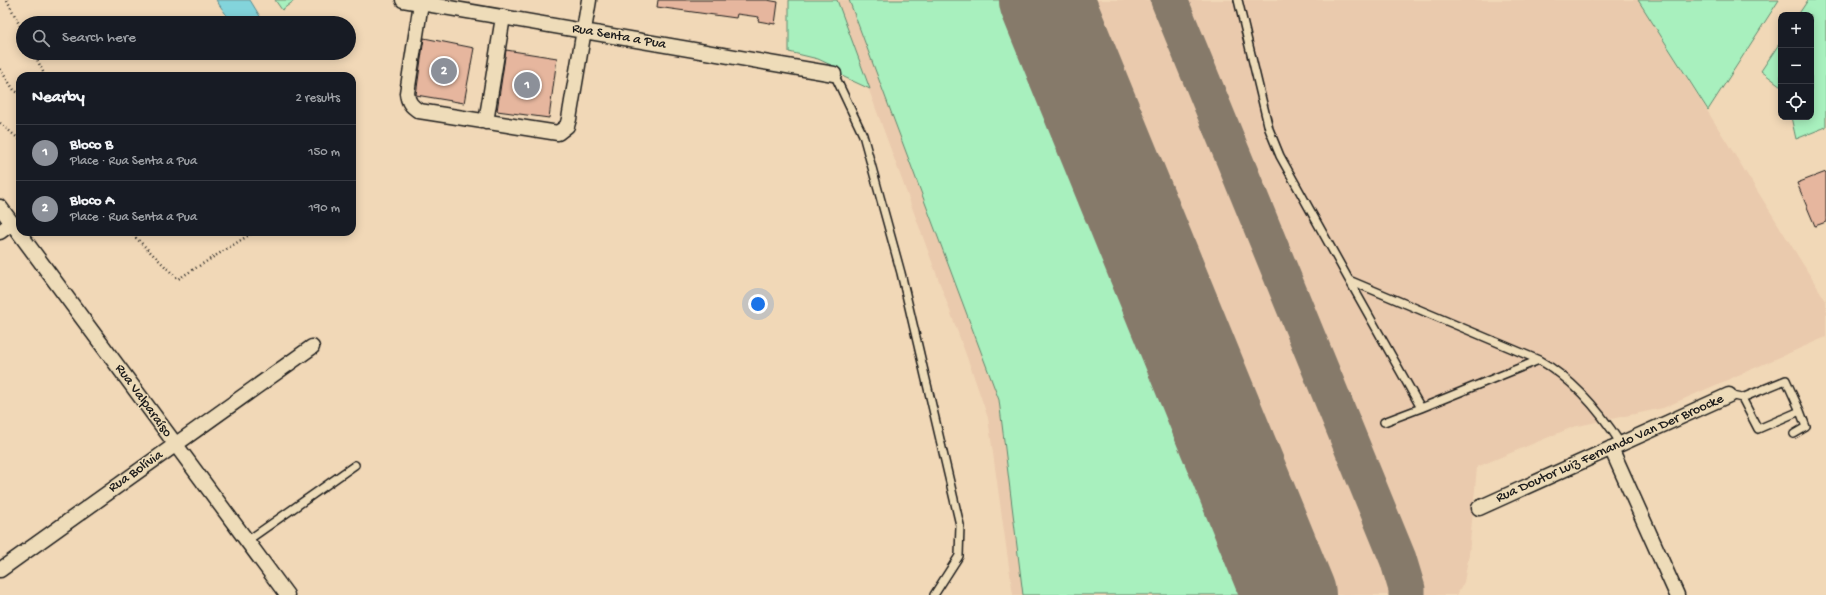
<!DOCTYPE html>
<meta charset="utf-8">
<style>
:root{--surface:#171b24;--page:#242831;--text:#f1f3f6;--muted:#9ea1a6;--line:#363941;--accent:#8c9099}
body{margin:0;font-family:"Gochi Hand",sans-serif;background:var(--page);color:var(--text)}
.controls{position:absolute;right:12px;top:12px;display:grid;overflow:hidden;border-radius:8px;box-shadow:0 2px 10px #0003}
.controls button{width:36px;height:36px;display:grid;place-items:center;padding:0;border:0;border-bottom:1px solid var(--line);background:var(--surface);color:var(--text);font:20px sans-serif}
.you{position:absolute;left:758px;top:304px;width:14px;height:14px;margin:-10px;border:3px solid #fff;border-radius:50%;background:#1a73e8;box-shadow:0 0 0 6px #1a73e833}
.badge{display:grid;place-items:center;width:26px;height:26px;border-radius:50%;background:var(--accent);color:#fff;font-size:13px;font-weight:700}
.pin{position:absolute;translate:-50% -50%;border:2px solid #fff;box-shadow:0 1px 4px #0006}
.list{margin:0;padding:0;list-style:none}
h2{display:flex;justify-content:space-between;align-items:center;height:52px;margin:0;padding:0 16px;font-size:17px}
h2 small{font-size:13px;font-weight:400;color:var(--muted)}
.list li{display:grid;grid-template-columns:26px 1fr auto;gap:12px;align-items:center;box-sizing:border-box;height:56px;padding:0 16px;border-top:1px solid var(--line)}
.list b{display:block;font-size:15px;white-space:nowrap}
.list p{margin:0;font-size:13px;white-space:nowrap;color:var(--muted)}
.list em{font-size:13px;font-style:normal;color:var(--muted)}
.icon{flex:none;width:22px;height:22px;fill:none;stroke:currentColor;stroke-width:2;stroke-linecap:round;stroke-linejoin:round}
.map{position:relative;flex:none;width:1826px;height:595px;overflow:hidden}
.search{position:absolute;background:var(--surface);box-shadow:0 2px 10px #0003;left:16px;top:16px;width:340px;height:44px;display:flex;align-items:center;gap:10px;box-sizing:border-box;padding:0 14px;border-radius:22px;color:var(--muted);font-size:15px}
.panel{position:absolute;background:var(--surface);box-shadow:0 2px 10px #0003;left:16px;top:72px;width:340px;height:164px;border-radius:12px}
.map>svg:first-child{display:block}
.built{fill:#eacaad}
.green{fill:#a8f0be;stroke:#62866d}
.water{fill:#83d4db;stroke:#5a8a8f}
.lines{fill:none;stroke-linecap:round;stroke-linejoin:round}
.taxiway{stroke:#867a6a;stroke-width:37}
.runway{stroke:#867a6a;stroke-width:94}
.building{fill:#e6b69e;stroke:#1c1c1c}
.service-casing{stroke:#1c1c1c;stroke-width:10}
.minor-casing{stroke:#1c1c1c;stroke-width:17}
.path{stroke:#1c1c1c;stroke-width:2.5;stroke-dasharray:1 3;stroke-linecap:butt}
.service{stroke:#eedcb9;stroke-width:7}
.minor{stroke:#eedcb9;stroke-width:14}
.labels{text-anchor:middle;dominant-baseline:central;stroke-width:3;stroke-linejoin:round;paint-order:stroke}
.street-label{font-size:14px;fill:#1c1c1c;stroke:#eedcb9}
</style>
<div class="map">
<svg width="1826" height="595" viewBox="0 0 1826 595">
<rect width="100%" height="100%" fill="#f1d8b7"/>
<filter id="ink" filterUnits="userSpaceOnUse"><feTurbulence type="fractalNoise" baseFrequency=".025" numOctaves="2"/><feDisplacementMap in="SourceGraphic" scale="8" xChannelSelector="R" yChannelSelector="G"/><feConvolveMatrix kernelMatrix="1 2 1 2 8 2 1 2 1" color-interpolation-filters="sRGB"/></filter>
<g filter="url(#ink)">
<path class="built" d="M 836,0 L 1638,0 L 1826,301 L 1826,337 L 1663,408 L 1573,427 L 1477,467 L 1469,554 L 1464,582 L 1457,595 L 1013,595 L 988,418 L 972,371 Z"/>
<path class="green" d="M 275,0 L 295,0 L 282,10 Z
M 789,0 L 837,0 L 870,89 L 844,77 L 833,66 L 818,59 L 789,52 Z
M 849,0 L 1005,0 L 1245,595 L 1023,595 L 999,400 Z
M 1638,0 L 1779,0 L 1708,110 Z
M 1808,0 L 1826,0 L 1826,127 L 1796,139 L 1791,117 L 1811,117 L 1811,15 L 1798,15 Z
M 1781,41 L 1781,86 L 1761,71 Z"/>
<path class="water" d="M 216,0 L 250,0 L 264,23 L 232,23 Z"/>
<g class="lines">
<path class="taxiway" d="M 1169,0 L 1398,559 L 1407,589 L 1407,595"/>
<path class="runway" d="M 1046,0 L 1289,595"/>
</g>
<path class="building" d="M 658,0 L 767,0 L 778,2 L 775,24 L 758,21 L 759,17 L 737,14 L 736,18 L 657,7 Z
M 424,38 L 474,48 L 464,103 L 416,95 Z
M 506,50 L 557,58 L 549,118 L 497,111 Z
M 1826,172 L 1826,222 L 1815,226 L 1797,183 Z"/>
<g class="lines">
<defs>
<path id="service" d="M 1238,0 L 1269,129 L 1280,156 L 1349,280 L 1539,360 C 1573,379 1600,411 1621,444
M 834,74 L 863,135 L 901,273 L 960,525 L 959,556 L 934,595
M 1349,280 L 1421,408 L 1539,360
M 1729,395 L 1742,398 L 1786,380 L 1800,411 L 1758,429 L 1742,398
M 1384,422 L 1421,408
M 1794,434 L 1806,427 L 1800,411
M 247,541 L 355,465"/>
<path id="minor" d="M 403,0 L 834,74
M 421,3 L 407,93 C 408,102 411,106 419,111 L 558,133 L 567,126 L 569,119 L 589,0
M 486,122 L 503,17
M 0,207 L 287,595
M 0,232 L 12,223
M 1611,448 L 1677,595
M 1479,508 L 1729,395
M 0,570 L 312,347"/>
</defs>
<use href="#service" class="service-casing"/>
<use href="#minor" class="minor-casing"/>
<path class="path" d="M 7,0 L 23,32
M 34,53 L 45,76
M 0,69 L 14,90 L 20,94
M 0,123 L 20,140
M 130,232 L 178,279 L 254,232"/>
<use href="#service" class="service"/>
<use href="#minor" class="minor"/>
</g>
</g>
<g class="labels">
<g class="street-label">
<text transform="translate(619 37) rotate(10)">Rua Senta a Pua</text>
<text transform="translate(143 401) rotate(54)">Rua Valparaíso</text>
<text transform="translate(1610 449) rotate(-24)">Rua Doutor Luiz Fernando Van Der Broocke</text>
<text transform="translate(136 472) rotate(-35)">Rua Bolívia</text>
</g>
</g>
</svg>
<div class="controls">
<button>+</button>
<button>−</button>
<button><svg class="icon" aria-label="locate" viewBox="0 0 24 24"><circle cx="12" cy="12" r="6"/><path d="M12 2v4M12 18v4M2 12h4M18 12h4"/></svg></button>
</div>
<div class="you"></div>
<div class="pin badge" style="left:527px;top:85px">1</div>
<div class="pin badge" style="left:444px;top:71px">2</div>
<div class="search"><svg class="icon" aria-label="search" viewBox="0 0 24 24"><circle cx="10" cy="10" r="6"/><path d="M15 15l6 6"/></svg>Search here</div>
<section class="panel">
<h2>Nearby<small>2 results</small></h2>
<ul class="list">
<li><span class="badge">1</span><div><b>Bloco B</b><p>Place · Rua Senta a Pua</p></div><em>150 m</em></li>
<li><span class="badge">2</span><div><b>Bloco A</b><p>Place · Rua Senta a Pua</p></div><em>190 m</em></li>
</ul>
</section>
</div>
